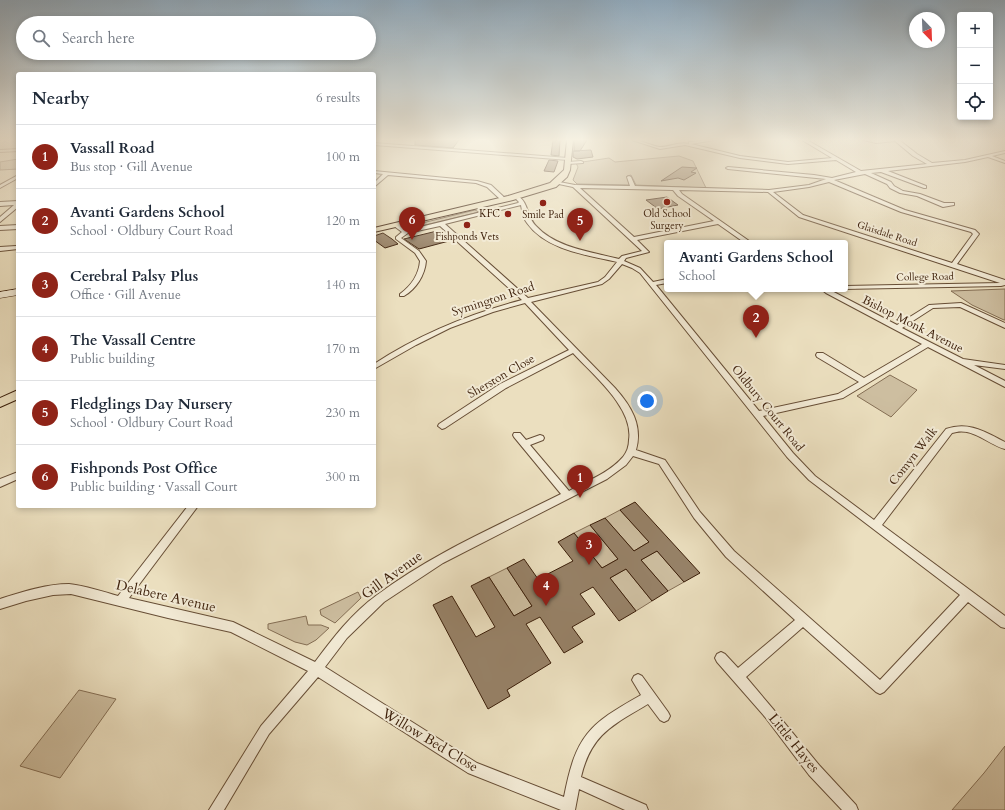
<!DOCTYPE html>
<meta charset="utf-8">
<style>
:root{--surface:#fff;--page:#f6f6f7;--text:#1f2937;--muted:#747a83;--line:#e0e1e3;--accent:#8f2418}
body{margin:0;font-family:Cardo,serif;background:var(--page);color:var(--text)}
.controls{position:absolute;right:12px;top:12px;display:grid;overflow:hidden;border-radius:4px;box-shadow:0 2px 6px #0003}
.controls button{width:36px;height:36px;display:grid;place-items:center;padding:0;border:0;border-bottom:1px solid var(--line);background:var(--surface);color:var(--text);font:20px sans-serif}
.compass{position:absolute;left:909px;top:12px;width:36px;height:36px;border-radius:50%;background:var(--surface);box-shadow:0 2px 6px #0003;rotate:157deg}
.you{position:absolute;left:647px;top:401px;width:14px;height:14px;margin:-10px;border:3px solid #fff;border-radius:50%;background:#1a73e8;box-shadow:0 0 0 6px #1a73e833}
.badge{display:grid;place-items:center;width:26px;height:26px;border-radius:50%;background:var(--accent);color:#fff;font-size:13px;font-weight:700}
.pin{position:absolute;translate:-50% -33px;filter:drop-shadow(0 1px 2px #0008)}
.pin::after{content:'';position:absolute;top:21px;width:14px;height:12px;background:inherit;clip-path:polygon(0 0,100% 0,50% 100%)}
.popup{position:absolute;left:664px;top:240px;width:184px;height:52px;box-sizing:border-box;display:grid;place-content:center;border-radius:4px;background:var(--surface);filter:drop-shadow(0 1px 3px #0005);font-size:13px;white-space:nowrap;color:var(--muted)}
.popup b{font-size:15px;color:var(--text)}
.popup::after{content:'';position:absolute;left:50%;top:100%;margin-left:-8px;border:8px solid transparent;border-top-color:var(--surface)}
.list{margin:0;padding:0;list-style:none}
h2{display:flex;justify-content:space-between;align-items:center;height:52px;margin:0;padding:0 16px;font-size:17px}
h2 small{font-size:13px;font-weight:400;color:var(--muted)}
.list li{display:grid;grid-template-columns:26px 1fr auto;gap:12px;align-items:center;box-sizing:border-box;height:64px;padding:0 16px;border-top:1px solid var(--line)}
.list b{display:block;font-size:15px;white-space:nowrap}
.list p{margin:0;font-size:13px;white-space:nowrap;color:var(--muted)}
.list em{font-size:13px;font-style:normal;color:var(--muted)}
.icon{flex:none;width:22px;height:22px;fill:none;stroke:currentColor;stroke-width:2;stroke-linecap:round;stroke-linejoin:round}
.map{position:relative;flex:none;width:1005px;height:810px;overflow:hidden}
.search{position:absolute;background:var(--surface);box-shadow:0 2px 6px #0003;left:16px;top:16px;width:360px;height:44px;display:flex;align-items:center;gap:10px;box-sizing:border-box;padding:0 14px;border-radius:22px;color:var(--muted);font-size:15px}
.panel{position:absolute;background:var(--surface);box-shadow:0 2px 6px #0003;left:16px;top:72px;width:360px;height:436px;border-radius:4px}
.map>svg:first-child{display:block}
.green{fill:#cdbea0;stroke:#846e54}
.building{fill:#978268;stroke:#3b1e09}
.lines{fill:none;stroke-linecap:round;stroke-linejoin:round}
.minor-casing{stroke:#674e36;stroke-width:2}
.secondary-casing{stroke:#3b1e09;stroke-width:1}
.primary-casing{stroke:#3b1e09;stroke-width:2}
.minor{fill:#f2ead5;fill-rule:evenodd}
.secondary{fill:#f2ead5;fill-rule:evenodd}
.primary{fill:#ebdfbf;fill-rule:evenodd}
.poi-dot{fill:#8f2418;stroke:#f2ead5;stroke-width:1.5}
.labels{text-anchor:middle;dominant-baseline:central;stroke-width:4;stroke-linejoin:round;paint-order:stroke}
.far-poi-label{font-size:10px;fill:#3b1e09;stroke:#f2ead5}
.far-street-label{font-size:10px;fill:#3b1e09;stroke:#f2ead5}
.street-label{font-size:12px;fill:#3b1e09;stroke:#f2ead5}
.near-street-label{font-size:14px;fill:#3b1e09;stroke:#f2ead5}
</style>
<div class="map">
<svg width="1005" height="810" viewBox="0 0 1005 810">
<rect width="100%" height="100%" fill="#ebdfbf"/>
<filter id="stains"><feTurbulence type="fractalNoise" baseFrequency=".005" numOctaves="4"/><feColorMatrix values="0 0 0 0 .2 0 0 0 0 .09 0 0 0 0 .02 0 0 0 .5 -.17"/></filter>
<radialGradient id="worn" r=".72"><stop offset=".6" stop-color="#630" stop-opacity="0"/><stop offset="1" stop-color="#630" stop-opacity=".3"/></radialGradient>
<path class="green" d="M 679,156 L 693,161 L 706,188 L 636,185 L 631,175 L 627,176 L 630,185 L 577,184 L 573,180 L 578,167 L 576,163 L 609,158 L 615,162 Z
M 18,159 L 18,169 L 0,170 L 0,162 Z
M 475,210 L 479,212 L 413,228 L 409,227 L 410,226 Z
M 1005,289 L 1005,320 L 1004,320 L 972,305 L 951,291 Z
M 890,375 L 917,390 L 891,417 L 857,396 Z
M 620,510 L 649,542 L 634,551 L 605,518 Z
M 590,525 L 618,559 L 602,568 L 574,533 Z
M 657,551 L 684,582 L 668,591 L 641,560 Z
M 507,568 L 532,606 L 514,616 L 489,577 Z
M 626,569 L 652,601 L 636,611 L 610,578 Z
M 358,592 L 361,598 L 335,623 L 321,615 L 320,610 Z
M 306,616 L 308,625 L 321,625 L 329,628 L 316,640 L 307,645 L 295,642 L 268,629 L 268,624 Z
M 79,690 L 116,699 L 60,778 L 20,766 Z
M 1005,746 L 1005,810 L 952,810 L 984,773 Z"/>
<path class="building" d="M 415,140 L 459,140 L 453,148 L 415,145 Z
M 553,140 L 560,140 L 559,156 L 551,155 Z
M 574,140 L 587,140 L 580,151 L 574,151 Z
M 591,150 L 593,157 L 577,159 L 573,157 L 573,151 Z
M 549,160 L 558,161 L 554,172 L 544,171 Z
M 682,167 L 697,168 L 691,172 L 696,173 L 684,180 L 678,178 L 661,181 Z
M 667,197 L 678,205 L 658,209 L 646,200 Z
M 437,231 L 449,241 L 419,249 L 404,239 Z
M 383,233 L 392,239 L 398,244 L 385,248 L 374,240 L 374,236 Z
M 635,502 L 700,573 L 684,582 L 657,551 L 641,560 L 668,591 L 652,601 L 626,569 L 610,578 L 636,611 L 619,621 L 593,587 L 580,594 L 595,614 L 572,627 L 583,642 L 564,653 L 540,617 L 526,624 L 551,663 L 507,690 L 510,696 L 488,709 L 433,605 L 452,596 L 476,637 L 495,627 L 471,586 L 489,577 L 514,616 L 532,606 L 507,568 L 524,559 L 538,579 L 573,561 L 558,542 L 574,533 L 602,568 L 618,559 L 590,525 L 605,518 L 634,551 L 649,542 L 620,510 Z"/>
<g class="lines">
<defs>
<path id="minor" d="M 632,140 C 642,140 651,146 660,147 C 670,147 680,141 689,144 L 689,142 L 714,140 L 691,144 L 740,156 L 788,162 L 832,158 L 802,140 L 807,140 L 861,171 L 927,164 L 913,156 L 895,141 L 876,143 L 864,140 L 899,140 L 917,154 L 932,163 L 965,160 L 1005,151 L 1005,153 L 992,156 L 1005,161 L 1005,163 L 988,157 L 965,162 L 888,171 L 926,186 L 926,188 L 924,188 L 881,172 L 871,173 L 891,182 L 894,186 L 903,191 L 920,194 L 944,203 L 954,203 L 954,205 L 943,207 L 917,196 L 900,193 L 890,188 L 887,184 L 865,174 L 834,180 L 905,210 L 975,230 L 979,234 L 957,264 L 1005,280 L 1005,285 L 1001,286 L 843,289 L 845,289 L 845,286 L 1000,283 L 799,217 L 768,192 L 679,190 L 682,194 L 752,243 L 745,243 L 718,224 L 637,240 L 649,252 L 626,258 L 624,261 L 640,268 L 653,282 L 667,279 L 667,283 L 656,285 L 759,411 L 838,394 L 859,382 L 817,357 L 816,355 L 817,353 L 823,353 L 864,378 L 922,344 L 826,293 L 821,289 L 828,289 L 897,325 L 929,305 L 961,303 L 1005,323 L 1005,328 L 960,307 L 933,308 L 902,328 L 963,359 L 1005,365 L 1005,369 L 974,365 L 1005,381 L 1005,387 L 928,347 L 843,398 L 763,416 L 793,453 L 815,476 L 874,520 L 946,429 C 969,421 985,432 1005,442 L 1005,449 C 987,444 972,426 952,433 L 882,525 L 1005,616 L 1005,628 L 1001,627 L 968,602 L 884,692 L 880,694 L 876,692 L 803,627 L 746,677 L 773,709 L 819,765 L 856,805 L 858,810 L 842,810 L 809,775 L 765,717 L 717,662 L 715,658 L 717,654 L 721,652 L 725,654 L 738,668 L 795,620 L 726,557 L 694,518 L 659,464 L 633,456 L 626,465 L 607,479 L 443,563 L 384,602 L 347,638 L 325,667 L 477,763 L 564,797 C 576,735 588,725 641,695 L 632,680 L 634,676 L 638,674 L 642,676 L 668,712 L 670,716 L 668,720 L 664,722 L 660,720 L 648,704 C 613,725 591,734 581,777 L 646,805 L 648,810 L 625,810 L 579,789 L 575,810 L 561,810 L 468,773 L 318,677 L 269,734 L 224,810 L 209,810 L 261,726 L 308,671 L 231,632 L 168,618 L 71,594 L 53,595 L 26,601 L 0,609 L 0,599 C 22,592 46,584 69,584 C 82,585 105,592 118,596 L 188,506 L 198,506 L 129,598 L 233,622 L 315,662 C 333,638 352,613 377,595 C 433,553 499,525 561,494 L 514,437 L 513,435 L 514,433 L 520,433 L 526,440 L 540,435 L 543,436 L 544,438 L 543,440 L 530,445 L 569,491 C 587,481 609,473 623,457 C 627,452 629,446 629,440 C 634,408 593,375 573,353 L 506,388 L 445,428 L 442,429 L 438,426 L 439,424 L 500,384 L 569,350 L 525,303 L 493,312 L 450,328 L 416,345 L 374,369 L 374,364 C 420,334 469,314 522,300 L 440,226 L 408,233 L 401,238 L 419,251 L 426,261 C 425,275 416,289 404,296 L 400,296 L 400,294 C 411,286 419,274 420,261 L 415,253 L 396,239 L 396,237 L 402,232 L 394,226 L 394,224 L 398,224 L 404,229 L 412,229 L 518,203 L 519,202 L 516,199 L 519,197 C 528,202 527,217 536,226 C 556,248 592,252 619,259 L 622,256 L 642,251 L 573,187 L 554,183 L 554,181 L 575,185 L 630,186 L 627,177 L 629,176 L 631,177 L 635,186 L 769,190 L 809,185 L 826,179 L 728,169 L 726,168 L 728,167 L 814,175 L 832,178 L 856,172 L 836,160 L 788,164 L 740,158 L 685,145 L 660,149 ZM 829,182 L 901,212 L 971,232 L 973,234 L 952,263 L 803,215 L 773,192 L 809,187 ZM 580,188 L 673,190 L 678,196 L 714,221 L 634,237 ZM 521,205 C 522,211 523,218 527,223 C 546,250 587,255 617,262 L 605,277 L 598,282 L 528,298 L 445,224 ZM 622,264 L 632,268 L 640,273 L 787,457 L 809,480 L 960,595 L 880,680 L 734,551 L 700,512 L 665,460 L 636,450 C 643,425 631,406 615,388 L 531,302 L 602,284 L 609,279 Z
M 374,143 L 568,158 L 570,159 L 568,160 L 374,145 Z
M 18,149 L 18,151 L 0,152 L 0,150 Z
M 581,161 L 583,162 L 583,163 L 568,164 L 566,163 L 568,162 Z
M 374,171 L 477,181 L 491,185 L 506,199 L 501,200 L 487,187 L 476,183 L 388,175 L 374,187 L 374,183 L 383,174 L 374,173 Z
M 18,175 L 18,178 L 0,188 L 0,185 Z
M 18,201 L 18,207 L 0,222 L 0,217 L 14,205 L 0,206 L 0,202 Z
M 18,225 L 18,229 L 0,230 L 0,226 Z
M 16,246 L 18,247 L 18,249 L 0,251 L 0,247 Z
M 18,472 L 18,479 L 0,487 L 0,479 Z"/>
<path id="secondary" d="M 18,289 L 18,295 L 0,298 L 0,292 Z"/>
<path id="primary" d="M 567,140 L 573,140 L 570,170 L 567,177 L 556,187 L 513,200 L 374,232 L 374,228 L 508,196 L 550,183 L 564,170 Z
M 18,390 L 18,399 L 0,407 L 0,398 Z"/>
</defs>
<use href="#minor" class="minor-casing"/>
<use href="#secondary" class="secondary-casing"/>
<use href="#primary" class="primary-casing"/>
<use href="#minor" class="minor"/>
<use href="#secondary" class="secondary"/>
<use href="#primary" class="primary"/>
</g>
<linearGradient id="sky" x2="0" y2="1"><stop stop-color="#91abbf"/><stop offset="0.55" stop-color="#f6f1e2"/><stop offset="1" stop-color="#f6f1e2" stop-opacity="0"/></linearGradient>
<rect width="1005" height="254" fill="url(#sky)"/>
<g class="poi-dot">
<circle cx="667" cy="202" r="4"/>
<circle cx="543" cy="203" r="4"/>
<circle cx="508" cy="214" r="4"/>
<circle cx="467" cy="225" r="4"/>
</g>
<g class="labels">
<g class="far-poi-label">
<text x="500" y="214" text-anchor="end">KFC</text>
<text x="667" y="214">Old School<tspan x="667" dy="12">Surgery</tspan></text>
<text x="543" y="215">Smile Pad</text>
<text x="467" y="237">Fishponds Vets</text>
</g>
<g class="far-street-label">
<text transform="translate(887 234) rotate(18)">Glaisdale Road</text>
<text transform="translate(925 277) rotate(-1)">College Road</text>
</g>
<g class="street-label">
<text transform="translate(493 299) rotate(-18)">Symington Road</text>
<text transform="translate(913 324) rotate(27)">Bishop Monk Avenue</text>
<text transform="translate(501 376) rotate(-30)">Sherston Close</text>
<text transform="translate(768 408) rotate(51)">Oldbury Court Road</text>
<text transform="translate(913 456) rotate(-52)">Comyn Walk</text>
</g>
<g class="near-street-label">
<text transform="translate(392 575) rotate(-36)">Gill Avenue</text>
<text transform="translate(166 596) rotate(13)">Delabere Avenue</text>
<text transform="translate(430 740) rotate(31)">Willow Bed Close</text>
<text transform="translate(794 743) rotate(51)">Little Hayes</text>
</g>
</g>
<rect width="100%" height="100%" filter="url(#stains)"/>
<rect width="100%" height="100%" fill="url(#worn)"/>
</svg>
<div class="controls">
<button>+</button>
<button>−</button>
<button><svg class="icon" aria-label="locate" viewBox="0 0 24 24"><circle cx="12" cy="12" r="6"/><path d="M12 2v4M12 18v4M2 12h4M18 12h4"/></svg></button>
</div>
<svg class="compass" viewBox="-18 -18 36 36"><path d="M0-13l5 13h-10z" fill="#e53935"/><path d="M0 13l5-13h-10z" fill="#747a83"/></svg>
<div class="you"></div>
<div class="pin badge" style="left:580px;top:498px">1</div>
<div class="pin badge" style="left:756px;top:338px">2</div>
<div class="popup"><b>Avanti Gardens School</b>School</div>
<div class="pin badge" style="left:589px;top:565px">3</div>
<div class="pin badge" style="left:546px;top:606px">4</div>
<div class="pin badge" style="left:580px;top:241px">5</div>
<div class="pin badge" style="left:412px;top:240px">6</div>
<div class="search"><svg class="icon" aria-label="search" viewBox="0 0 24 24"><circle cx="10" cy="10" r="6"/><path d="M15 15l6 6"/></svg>Search here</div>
<section class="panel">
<h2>Nearby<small>6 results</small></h2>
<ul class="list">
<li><span class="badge">1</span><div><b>Vassall Road</b><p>Bus stop · Gill Avenue</p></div><em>100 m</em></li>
<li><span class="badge">2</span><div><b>Avanti Gardens School</b><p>School · Oldbury Court Road</p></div><em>120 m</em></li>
<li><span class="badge">3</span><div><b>Cerebral Palsy Plus</b><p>Office · Gill Avenue</p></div><em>140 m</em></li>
<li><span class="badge">4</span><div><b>The Vassall Centre</b><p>Public building</p></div><em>170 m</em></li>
<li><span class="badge">5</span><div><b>Fledglings Day Nursery</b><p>School · Oldbury Court Road</p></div><em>230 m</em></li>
<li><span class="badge">6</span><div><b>Fishponds Post Office</b><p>Public building · Vassall Court</p></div><em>300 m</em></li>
</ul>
</section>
</div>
